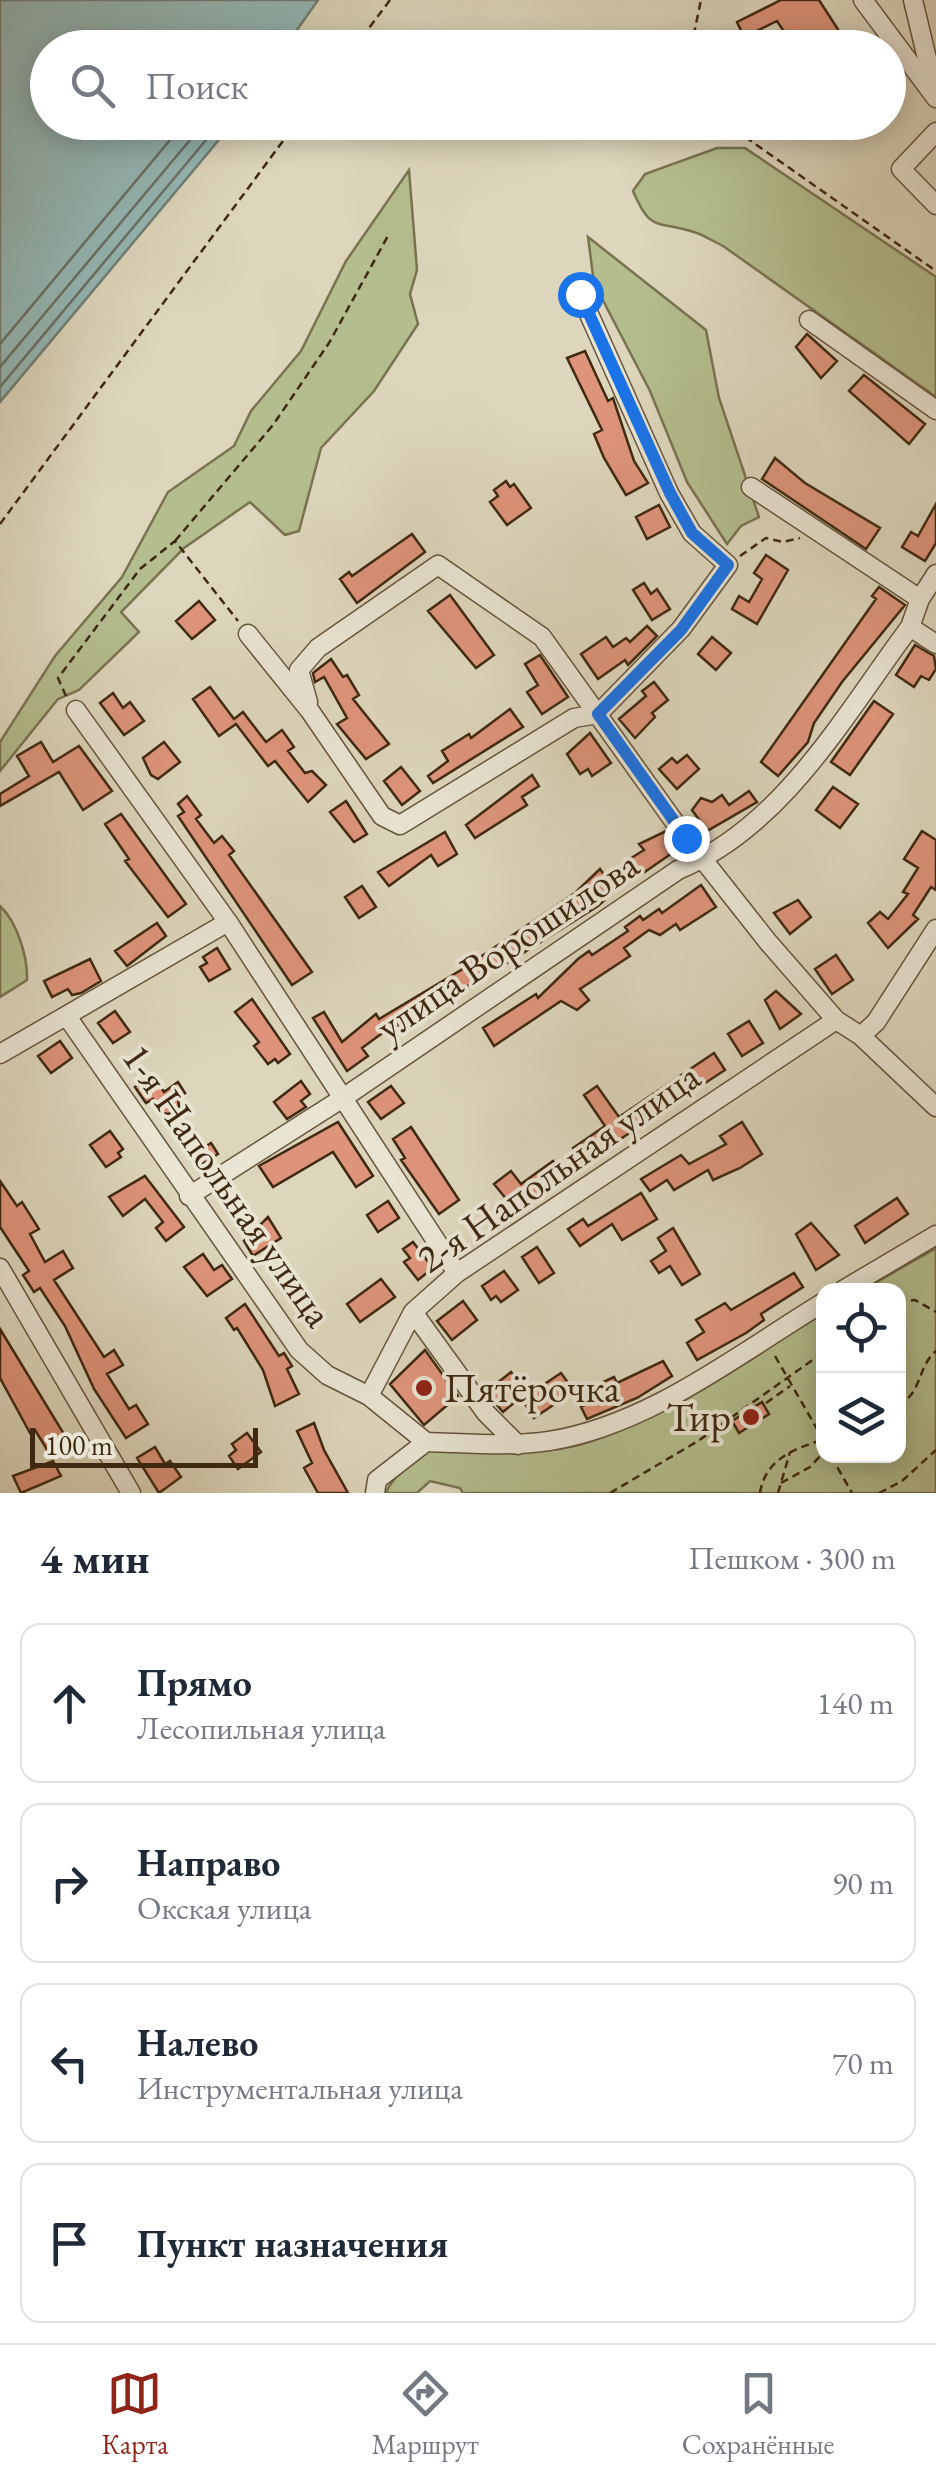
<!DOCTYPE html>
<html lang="ru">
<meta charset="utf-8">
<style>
:root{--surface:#fff;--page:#f6f6f7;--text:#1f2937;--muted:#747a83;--line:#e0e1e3;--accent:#8f2418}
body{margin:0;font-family:"EB Garamond",serif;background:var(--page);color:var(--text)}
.controls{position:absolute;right:30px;bottom:30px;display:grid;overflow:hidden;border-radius:20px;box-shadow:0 5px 25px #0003}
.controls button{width:90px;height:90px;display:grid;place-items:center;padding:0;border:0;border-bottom:2px solid var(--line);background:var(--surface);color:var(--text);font:50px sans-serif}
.scale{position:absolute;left:30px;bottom:25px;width:228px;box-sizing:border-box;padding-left:10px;border:5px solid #3f2911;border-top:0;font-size:28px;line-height:35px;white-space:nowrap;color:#3f2911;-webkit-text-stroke:8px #e9e4d3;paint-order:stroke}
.stop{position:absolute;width:30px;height:30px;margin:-22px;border:8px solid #1a73e8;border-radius:50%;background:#fff}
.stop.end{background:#1a73e8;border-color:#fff;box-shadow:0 2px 10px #0008}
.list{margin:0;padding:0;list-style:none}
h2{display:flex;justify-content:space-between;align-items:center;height:130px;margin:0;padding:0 40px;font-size:42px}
h2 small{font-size:32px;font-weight:400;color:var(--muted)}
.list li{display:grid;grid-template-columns:65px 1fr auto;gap:30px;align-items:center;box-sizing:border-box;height:160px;margin:0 20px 20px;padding:0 20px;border:2px solid var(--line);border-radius:20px}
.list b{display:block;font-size:38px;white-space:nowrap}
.list p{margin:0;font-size:32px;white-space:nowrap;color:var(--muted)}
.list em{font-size:32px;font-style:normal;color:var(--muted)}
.icon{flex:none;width:55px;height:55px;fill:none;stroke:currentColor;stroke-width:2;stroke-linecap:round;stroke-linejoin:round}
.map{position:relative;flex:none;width:936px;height:1493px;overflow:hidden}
.search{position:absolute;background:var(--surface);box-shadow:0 5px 25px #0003;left:30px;right:30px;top:30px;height:110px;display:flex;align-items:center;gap:25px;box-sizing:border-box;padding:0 35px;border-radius:55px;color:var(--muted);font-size:38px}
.sheet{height:850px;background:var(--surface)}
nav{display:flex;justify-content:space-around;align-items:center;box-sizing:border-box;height:140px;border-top:2px solid var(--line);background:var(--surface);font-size:28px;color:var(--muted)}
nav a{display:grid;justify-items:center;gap:5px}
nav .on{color:var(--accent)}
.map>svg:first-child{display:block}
.green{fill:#b4bd8e;stroke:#7a7350;stroke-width:2.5}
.water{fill:#94b8b7;stroke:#727f75;stroke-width:2.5}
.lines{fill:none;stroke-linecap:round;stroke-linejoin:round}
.shore{stroke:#6a7064;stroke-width:2.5}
.building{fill:#de947b;stroke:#3f2911;stroke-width:2.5}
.minor-casing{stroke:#66543c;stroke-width:21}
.path{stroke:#3f2911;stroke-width:2.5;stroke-dasharray:8 5;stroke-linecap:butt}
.minor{stroke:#e9e4d3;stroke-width:18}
.route{stroke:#1a73e8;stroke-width:12}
.poi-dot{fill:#8f2418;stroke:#e9e4d3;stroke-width:4}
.labels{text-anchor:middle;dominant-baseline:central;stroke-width:8;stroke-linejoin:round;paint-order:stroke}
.street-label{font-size:40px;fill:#3f2911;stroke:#e9e4d3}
.poi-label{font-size:40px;fill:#3f2911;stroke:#e9e4d3;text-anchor:start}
</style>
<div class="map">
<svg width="936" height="1493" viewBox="0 0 936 1493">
<rect width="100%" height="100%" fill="#ddd6bc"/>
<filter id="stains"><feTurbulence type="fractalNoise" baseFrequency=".002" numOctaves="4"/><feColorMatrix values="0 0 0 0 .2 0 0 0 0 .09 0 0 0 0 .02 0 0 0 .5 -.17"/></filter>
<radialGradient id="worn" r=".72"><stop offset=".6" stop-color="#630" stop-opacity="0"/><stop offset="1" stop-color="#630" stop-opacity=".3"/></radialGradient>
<path class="green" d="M 717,148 L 745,148 L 936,277 L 936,397 L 723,246 C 714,242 704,235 694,232 C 656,220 651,233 633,191 L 645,174 Z
M 409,170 L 417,270 L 410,294 L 418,324 L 374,391 L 321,448 L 299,531 L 285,535 L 250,502 L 184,548 L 121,612 L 139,632 L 79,690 L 58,699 L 0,771 L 0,742 L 55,656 L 122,577 L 168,492 L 234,446 L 251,411 L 301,351 L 346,261 Z
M 588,237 L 706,330 L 719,398 L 759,517 L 741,526 L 727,544 L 687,482 L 650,391 L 594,283 Z
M 0,906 C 17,922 28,957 27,980 L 0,997 Z
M 936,1248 L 936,1493 L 463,1493 L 460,1488 L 430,1481 L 417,1493 L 386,1493 C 390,1480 415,1456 429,1451 C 446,1443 530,1453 559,1449 C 640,1437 750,1356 823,1314 L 824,1456 L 898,1456 L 898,1290 L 863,1290 Z"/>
<path class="water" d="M 0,0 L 318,0 L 285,47 L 48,48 L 48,122 L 233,123 L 0,402 Z"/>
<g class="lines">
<path class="shore" d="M 0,344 L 185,122
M 0,367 L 205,122
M 0,387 L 221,122"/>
</g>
<path class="building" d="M 781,0 L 819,0 L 850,48 L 795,48 L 777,21 L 744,37 L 737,22 Z
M 807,334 L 837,361 L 821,378 L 796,347 Z
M 585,351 L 608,401 L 613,398 L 634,461 L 648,483 L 626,495 L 604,458 L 594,434 L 602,430 L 567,358 Z
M 864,375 L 925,424 L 909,444 L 849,391 Z
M 775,458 L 805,483 L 880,528 L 866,549 L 762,479 Z
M 506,481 L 510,487 L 514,484 L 531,508 L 507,525 L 490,502 L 498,496 L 494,490 Z
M 936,504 L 936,543 L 925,561 L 902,547 L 911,532 L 918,536 Z
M 659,505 L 670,527 L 647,539 L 636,517 Z
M 412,534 L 425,552 L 357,603 L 340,579 L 349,572 L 352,576 Z
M 766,555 L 788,570 L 757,624 L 732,609 L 739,596 L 749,602 L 762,579 L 754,573 Z
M 644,583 L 651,594 L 657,589 L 670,609 L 652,620 L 633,590 Z
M 879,587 L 905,605 L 842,682 L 814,723 L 808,742 L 778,776 L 761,762 L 876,599 L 872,596 Z
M 450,595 L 494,655 L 476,668 L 428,611 Z
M 199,601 L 215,620 L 192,639 L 176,621 Z
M 647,626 L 657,636 L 628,665 L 625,660 L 598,679 L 581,654 L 606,637 L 613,647 L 626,638 L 630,642 Z
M 712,637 L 731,653 L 716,670 L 698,654 Z
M 915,645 L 934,656 L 936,669 L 929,680 L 921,676 L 914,687 L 896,675 Z
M 540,655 L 568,697 L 542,714 L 527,692 L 538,685 L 525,664 Z
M 331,659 L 343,677 L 347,675 L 359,695 L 353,699 L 389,744 L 366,759 L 337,724 L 347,718 L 324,677 L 315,682 L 313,673 Z
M 654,682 L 668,700 L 652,713 L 655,717 L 635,738 L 619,719 L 646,696 L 642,691 Z
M 210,687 L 234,719 L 243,712 L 266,742 L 282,730 L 294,747 L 288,751 L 305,773 L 312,771 L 326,785 L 308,802 L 275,761 L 268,766 L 236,724 L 219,736 L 193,699 Z
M 113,693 L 123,708 L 130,702 L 144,721 L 124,735 L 100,703 Z
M 874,701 L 893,714 L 850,775 L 831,762 Z
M 510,709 L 523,727 L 433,783 L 428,776 L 448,761 L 442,751 L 469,734 L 471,738 Z
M 590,733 L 611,763 L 592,776 L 588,769 L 580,774 L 567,754 Z
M 41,742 L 53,762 L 79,746 L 112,791 L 83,810 L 59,772 L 0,806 L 0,794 L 29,776 L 17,756 Z
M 164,742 L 180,762 L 158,779 L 151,775 L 143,758 Z
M 687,755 L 699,769 L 677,789 L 659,769 L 672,758 L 677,763 Z
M 401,767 L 420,791 L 402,805 L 384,781 Z
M 532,775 L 539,786 L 522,797 L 527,805 L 475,838 L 466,825 Z
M 833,787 L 858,804 L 840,828 L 816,810 Z
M 749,791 L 757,802 L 707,831 L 692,810 L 701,798 L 712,802 L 722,795 L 729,805 Z
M 187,796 L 201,815 L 196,819 L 214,843 L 222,836 L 234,851 L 229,855 L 312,972 L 292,985 L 178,816 L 184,812 L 178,804 Z
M 346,801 L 367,834 L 354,842 L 330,812 Z
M 121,814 L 186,904 L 168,917 L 125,861 L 129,859 L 105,824 Z
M 666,831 L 678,849 L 639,876 L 628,860 L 644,850 L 639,844 Z
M 922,831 L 936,840 L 936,890 L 931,887 L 913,915 L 918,919 L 888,948 L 868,923 L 880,912 L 888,919 L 908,894 L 903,892 L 918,868 L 904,859 Z
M 445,832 L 457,854 L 438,866 L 431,855 L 389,886 L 378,872 Z
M 600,869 L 611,884 L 606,887 L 611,894 L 598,906 L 504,965 L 502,961 L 402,1033 L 396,1023 L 362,1048 L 368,1056 L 347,1071 L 313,1018 L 324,1012 L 342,1042 L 376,1014 L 379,1019 L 461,970 L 575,893 Z
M 701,885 L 716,907 L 680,930 L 676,924 L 660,935 L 649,930 L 624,948 L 630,956 L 580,989 L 589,1000 L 577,1010 L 561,1001 L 494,1046 L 483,1028 L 536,994 L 538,998 L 578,959 L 589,951 L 592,955 L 628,931 L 625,927 L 640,916 L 643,920 L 659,909 L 662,913 Z
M 362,886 L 376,907 L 359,918 L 345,897 Z
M 798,900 L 811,917 L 790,934 L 774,913 Z
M 157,923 L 166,936 L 127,966 L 115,951 Z
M 217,948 L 230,969 L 209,981 L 200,967 L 207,963 L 203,957 Z
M 836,955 L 853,980 L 832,994 L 815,969 Z
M 90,959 L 101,981 L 81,993 L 72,995 L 68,989 L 52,997 L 44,981 Z
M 776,991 L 801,1014 L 780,1029 L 765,1000 Z
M 252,999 L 290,1054 L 278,1063 L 275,1059 L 268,1064 L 254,1046 L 259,1042 L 235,1012 Z
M 115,1011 L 130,1032 L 113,1043 L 98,1023 Z
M 749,1021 L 763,1043 L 742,1056 L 728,1034 Z
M 60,1041 L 72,1058 L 51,1073 L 38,1056 Z
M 714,1053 L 725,1070 L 584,1163 L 573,1148 L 605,1126 L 584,1095 L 597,1086 L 619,1117 Z
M 153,1075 L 164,1092 L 178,1082 L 185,1093 L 178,1097 L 179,1107 L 169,1114 L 162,1113 L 153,1099 L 146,1103 L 135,1087 Z
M 301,1081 L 310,1094 L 301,1101 L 306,1107 L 287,1119 L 274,1102 Z
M 391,1086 L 404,1103 L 381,1119 L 368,1102 Z
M 338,1122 L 373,1176 L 356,1187 L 333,1152 L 273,1187 L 259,1166 Z
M 742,1122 L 762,1154 L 740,1168 L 713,1180 L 708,1170 L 674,1190 L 667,1180 L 650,1191 L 641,1179 L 681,1155 L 689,1164 L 726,1144 L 720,1136 Z
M 411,1127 L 459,1200 L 439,1214 L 401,1160 L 405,1158 L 393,1139 Z
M 110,1131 L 123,1149 L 118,1153 L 121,1157 L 106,1167 L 90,1145 Z
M 195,1131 L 205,1147 L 211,1143 L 218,1154 L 198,1167 L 181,1141 Z
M 553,1161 L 564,1176 L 516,1211 L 494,1184 L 511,1171 L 521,1184 Z
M 145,1176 L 184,1227 L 166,1241 L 156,1228 L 163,1222 L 145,1199 L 123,1216 L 109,1197 Z
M 0,1181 L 17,1206 L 22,1202 L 39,1229 L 30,1234 L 45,1262 L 63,1251 L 73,1268 L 54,1280 L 104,1357 L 114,1350 L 123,1365 L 107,1374 L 129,1409 L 136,1405 L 148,1424 L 126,1438 L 94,1389 L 65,1326 L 40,1288 L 34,1292 L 23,1275 L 29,1271 L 0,1227 Z
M 641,1193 L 657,1219 L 622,1240 L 612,1224 L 580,1246 L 568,1229 L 583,1219 L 588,1226 Z
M 897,1198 L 908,1214 L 865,1243 L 855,1226 Z
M 388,1201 L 399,1218 L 378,1232 L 367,1215 Z
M 268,1217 L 281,1238 L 253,1256 L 244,1241 Z
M 811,1223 L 839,1255 L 816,1270 L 796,1234 Z
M 673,1228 L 700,1274 L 682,1285 L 670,1266 L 659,1273 L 651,1261 L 666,1251 L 658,1238 Z
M 413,1242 L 433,1268 L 418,1280 L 404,1262 L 410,1258 L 403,1249 Z
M 537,1247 L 554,1273 L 539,1283 L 522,1257 Z
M 203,1254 L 214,1270 L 222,1265 L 232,1279 L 207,1296 L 184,1267 Z
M 504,1271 L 518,1290 L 501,1302 L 496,1296 L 491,1300 L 482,1286 Z
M 794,1273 L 803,1287 L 761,1314 L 764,1320 L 746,1333 L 697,1360 L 687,1343 L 704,1332 L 696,1320 L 725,1303 L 731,1310 Z
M 381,1279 L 395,1297 L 360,1322 L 347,1304 Z
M 463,1301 L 477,1320 L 452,1340 L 437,1321 Z
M 245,1304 L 279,1356 L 284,1353 L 292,1366 L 287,1369 L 299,1394 L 275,1406 L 263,1370 L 237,1328 L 234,1330 L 226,1318 Z
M 0,1329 L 70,1444 L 51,1456 L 35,1430 L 30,1433 L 0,1378 Z
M 425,1350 L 458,1396 L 424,1425 L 390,1384 Z
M 663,1361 L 672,1376 L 637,1398 L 587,1419 L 581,1407 L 609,1393 L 603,1382 L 614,1377 L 617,1383 Z
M 511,1372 L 527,1392 L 503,1412 L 486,1392 Z
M 561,1373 L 574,1391 L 534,1418 L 522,1399 Z
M 762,1402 L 769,1414 L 739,1433 L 732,1421 Z
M 314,1423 L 324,1450 L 348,1493 L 318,1493 L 304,1468 L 312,1463 L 297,1431 Z
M 247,1433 L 261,1452 L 238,1469 L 229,1456 L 236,1450 L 232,1444 Z
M 155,1447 L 165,1464 L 170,1461 L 181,1477 L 159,1493 L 137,1458 Z
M 53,1461 L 61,1476 L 21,1493 L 13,1476 Z"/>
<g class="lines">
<defs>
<path id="minor" d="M 863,0 L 936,98
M 913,0 L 935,92
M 936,132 L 901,169 L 936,205
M 809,320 L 936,410
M 751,487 L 920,599
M 910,627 L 936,644
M 248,634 L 310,711 L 382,816 L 400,825 L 574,718 L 598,714 L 681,629 L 728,565 L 692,533 L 669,493 L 580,294
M 308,702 L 299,670 L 318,648 L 438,565 L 542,637 L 686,838 L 768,942 L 836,1020 L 861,1036 L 936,1107
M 76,710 L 228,922 L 457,1273
M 68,1018 L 299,1350 L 327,1375 L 369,1396 L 426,1442
M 861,1036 L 876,1022 L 936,929
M 0,1054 L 228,922
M 189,1196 L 343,1098 L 678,870 C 783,827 845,714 910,627 L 920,599 L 936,574
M 0,1268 L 131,1493
M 843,1290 L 936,1235
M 369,1396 L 413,1312
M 426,1442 C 467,1443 509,1447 549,1441 C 650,1425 738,1354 824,1302
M 518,1445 L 486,1413 L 413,1312 L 457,1273 L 836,1020
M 375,1493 L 377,1480 L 426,1442"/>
</defs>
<use href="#minor" class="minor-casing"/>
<path class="path" d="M 354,48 L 390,0
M 691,48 L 701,0
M 724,122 L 936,271
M 0,524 L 297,122
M 175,541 L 273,425 L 329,343 L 389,234
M 740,556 L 766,538 L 783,542 L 800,538
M 66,696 L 58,678 L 140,569 L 175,541 L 238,621
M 898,1302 L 915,1300 L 936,1312
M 775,1356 L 824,1441
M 766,1403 L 790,1386
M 898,1406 C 923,1392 917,1367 936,1351
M 831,1456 L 852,1493
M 781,1483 L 810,1467 L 824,1452
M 610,1493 L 698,1441 L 824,1352
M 760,1493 C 765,1460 793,1449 822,1440
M 778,1493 L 790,1452
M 879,1493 L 902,1481 L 936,1450"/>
<use href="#minor" class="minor"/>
</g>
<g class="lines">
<path class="route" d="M 580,294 L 670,493 L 692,533 L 728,565 L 681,630 L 598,714 L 686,838"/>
</g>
<g class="poi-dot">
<circle cx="424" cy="1388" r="10"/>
<circle cx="751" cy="1417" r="10"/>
</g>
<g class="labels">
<g class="street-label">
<text transform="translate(507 945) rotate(-34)">улица Ворошилова</text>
<text transform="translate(558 1167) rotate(-35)">2-я Напольная улица</text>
<text transform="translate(228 1185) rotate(55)">1-я Напольная улица</text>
</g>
<g class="poi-label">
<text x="444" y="1388">Пятёрочка</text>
<text x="731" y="1417" text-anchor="end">Тир</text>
</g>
</g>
<rect width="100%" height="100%" filter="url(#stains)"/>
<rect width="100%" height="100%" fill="url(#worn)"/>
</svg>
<div class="controls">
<button><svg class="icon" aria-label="locate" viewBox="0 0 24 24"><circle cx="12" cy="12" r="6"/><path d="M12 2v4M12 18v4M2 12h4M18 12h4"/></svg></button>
<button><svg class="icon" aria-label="layers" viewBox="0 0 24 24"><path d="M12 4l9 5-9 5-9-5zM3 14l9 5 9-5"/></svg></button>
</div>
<div class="scale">100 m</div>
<div class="stop" style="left:580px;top:294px"></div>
<div class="stop end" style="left:686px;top:838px"></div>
<div class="search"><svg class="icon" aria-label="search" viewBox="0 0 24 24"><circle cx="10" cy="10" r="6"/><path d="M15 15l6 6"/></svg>Поиск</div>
</div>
<section class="sheet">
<h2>4 мин<small>Пешком · 300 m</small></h2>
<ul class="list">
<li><svg class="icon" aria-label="ahead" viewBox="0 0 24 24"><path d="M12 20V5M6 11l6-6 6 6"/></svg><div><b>Прямо</b><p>Лесопильная улица</p></div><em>140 m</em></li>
<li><svg class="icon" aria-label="right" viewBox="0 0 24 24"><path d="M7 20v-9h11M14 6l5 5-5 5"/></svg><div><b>Направо</b><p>Окская улица</p></div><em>90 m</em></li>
<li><svg class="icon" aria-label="left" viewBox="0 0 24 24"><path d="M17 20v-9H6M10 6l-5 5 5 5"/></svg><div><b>Налево</b><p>Инструментальная улица</p></div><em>70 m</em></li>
<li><svg class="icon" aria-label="arrive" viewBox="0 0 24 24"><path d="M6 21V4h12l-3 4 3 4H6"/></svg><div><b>Пункт назначения</b></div></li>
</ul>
</section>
<nav>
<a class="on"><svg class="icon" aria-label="map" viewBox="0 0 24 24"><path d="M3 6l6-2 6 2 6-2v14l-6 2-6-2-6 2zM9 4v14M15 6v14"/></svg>Карта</a>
<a><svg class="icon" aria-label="directions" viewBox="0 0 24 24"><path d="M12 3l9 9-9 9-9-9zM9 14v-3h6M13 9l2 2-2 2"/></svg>Маршрут</a>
<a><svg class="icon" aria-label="saved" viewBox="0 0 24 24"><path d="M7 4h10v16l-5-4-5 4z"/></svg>Сохранённые</a>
</nav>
